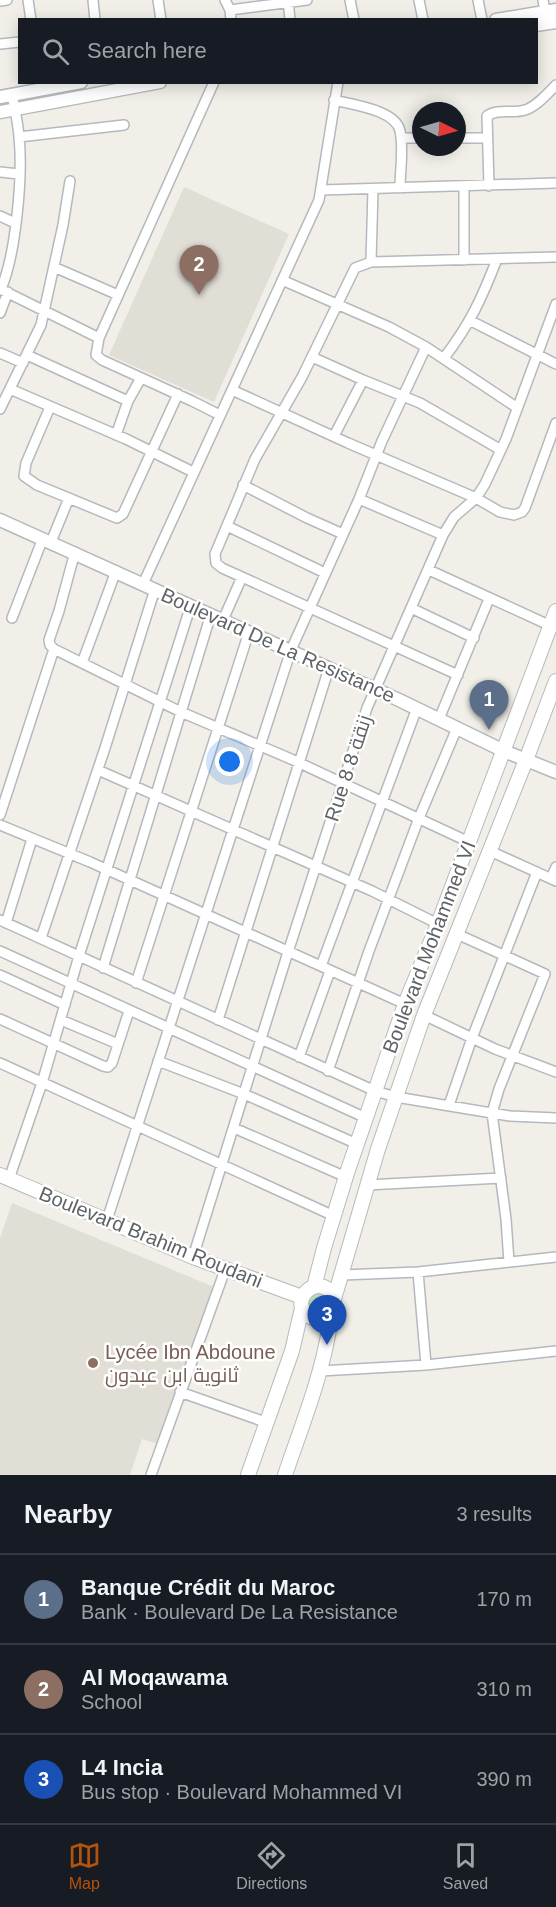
<!DOCTYPE html>
<meta charset="utf-8">
<style>
:root{--surface:#171b24;--page:#242831;--text:#f1f3f6;--muted:#9ea1a6;--line:#363941;--accent:#b45309}
body{margin:0;font-family:Helvetica,Cairo,sans-serif;background:var(--page);color:var(--text)}
.compass{position:absolute;left:412px;top:102px;width:54px;height:54px;border-radius:50%;background:var(--surface);box-shadow:0 3px 15px #0003;rotate:95deg}
.you{position:absolute;left:230px;top:762px;width:21px;height:21px;margin:-15px;border:4px solid #fff;border-radius:50%;background:#1a73e8;box-shadow:0 0 0 9px #1a73e833}
.badge{display:grid;place-items:center;width:39px;height:39px;border-radius:50%;background:var(--accent);color:#fff;font-size:20px;font-weight:700}
.pin{position:absolute;translate:-50% -50px;filter:drop-shadow(0 2px 3px #0008)}
.pin::after{content:'';position:absolute;top:32px;width:21px;height:18px;background:inherit;clip-path:polygon(0 0,100% 0,50% 100%)}
.list{margin:0;padding:0;list-style:none}
h2{display:flex;justify-content:space-between;align-items:center;height:78px;margin:0;padding:0 24px;font-size:26px}
h2 small{font-size:20px;font-weight:400;color:var(--muted)}
.list li{display:grid;grid-template-columns:39px 1fr auto;gap:18px;align-items:center;box-sizing:border-box;height:90px;padding:0 24px;border-top:2px solid var(--line)}
.list b{display:block;font-size:22px;white-space:nowrap}
.list p{margin:0;font-size:20px;white-space:nowrap;color:var(--muted)}
.list em{font-size:20px;font-style:normal;color:var(--muted)}
.icon{flex:none;width:33px;height:33px;fill:none;stroke:currentColor;stroke-width:2;stroke-linecap:round;stroke-linejoin:round}
.map{position:relative;flex:none;width:556px;height:1475px;overflow:hidden}
.search{position:absolute;background:var(--surface);box-shadow:0 3px 15px #0003;left:18px;right:18px;top:18px;height:66px;display:flex;align-items:center;gap:15px;box-sizing:border-box;padding:0 21px;border-radius:0px;color:var(--muted);font-size:22px}
.sheet{height:348px;background:var(--surface)}
nav{display:flex;justify-content:space-around;align-items:center;box-sizing:border-box;height:84px;border-top:2px solid var(--line);background:var(--surface);font-size:16px;color:var(--muted)}
nav a{display:grid;justify-items:center;gap:3px}
nav .on{color:var(--accent)}
.map>svg:first-child{display:block}
.education{fill:#e1ded6}
.green{fill:#c5e8c5}
.lines{fill:none;stroke-linecap:round;stroke-linejoin:round}
.minor-casing{stroke:#b5b8bc;stroke-width:12}
.tertiary-casing{stroke:#b5b8bc;stroke-width:15}
.secondary-casing{stroke:#b6babf;stroke-width:16}
.minor{stroke:#fff;stroke-width:9}
.tertiary{stroke:#fff;stroke-width:12}
.secondary{stroke:#fff;stroke-width:14}
.education-dot{fill:#8d6e63;stroke:#fff;stroke-width:2}
.labels{text-anchor:middle;dominant-baseline:central;stroke-width:5;stroke-linejoin:round;paint-order:stroke}
.street-label{font-size:20px;fill:#5f6368;stroke:#fff}
.education-label{font-size:20px;fill:#785e54;stroke:#fff;text-anchor:start}
</style>
<div class="map">
<svg width="556" height="1475" viewBox="0 0 556 1475">
<rect width="100%" height="100%" fill="#f1efe8"/>
<path class="education" d="M 184,187 L 289,234 L 214,402 L 109,355 Z
M 12,1203 L 214,1287 L 158,1444 L 142,1439 L 130,1475 L 0,1475 L 0,1238 Z"/>
<path class="green" d="M 316,1292 L 326,1293 L 332,1303 L 320,1317 L 307,1308 L 309,1297 Z"/>
<g class="lines">
<defs>
<path id="minor" d="M 28,0 L 31,20
M 93,0 L 95,20
M 158,0 L 161,20
M 225,0 L 230,10 L 231,20
M 288,0 L 290,20
M 350,0 L 354,20
M 419,0 L 423,20
M 478,0 L 482,20
M 543,0 L 545,11
M 0,1 L 7,0
M 230,10 L 307,0
M 0,44 L 20,42
M 334,100 C 353,105 396,110 400,131 C 404,149 400,170 400,188
M 19,137 L 124,125
M 401,138 L 421,138
M 457,138 L 487,138
M 0,172 L 19,174
M 489,186 L 487,116 C 498,108 513,114 525,110 C 537,106 547,94 556,85
M 464,187 L 464,260
M 321,190 L 556,183
M 0,216 L 15,223
M 371,262 L 373,189
M 54,267 L 118,295
M 0,289 L 99,338 L 214,82
M 1,289 C 16,254 23,175 19,137 C 18,123 15,109 12,95
M 0,313 L 8,292
M 471,321 L 556,364
M 99,338 L 96,355 L 102,360 L 192,401 L 220,415
M 426,347 L 516,407
M 0,353 L 23,363
M 27,355 L 128,401
M 312,357 L 363,380 L 420,403 L 501,450
M 444,358 C 470,324 482,298 497,259
M 10,389 L 126,439 L 193,472
M 232,390 L 348,443 L 476,498 L 500,512 L 514,515 L 522,512 L 525,508 L 556,423
M 50,407 L 26,463 L 24,476 L 37,485 L 117,518 L 123,514 L 178,394
M 0,409 L 41,325 L 63,225 L 70,181
M 116,435 L 128,401 L 141,378
M 334,436 L 363,380
M 243,485 L 307,518 L 343,534
M 359,499 L 443,535
M 227,526 L 325,573
M 51,542 L 69,498
M 75,552 L 59,611 L 49,640 L 50,645 L 54,649 L 181,712 L 291,759 L 469,842
M 429,570 L 551,626
M 143,584 L 319,200 L 338,82
M 411,608 L 474,638
M 12,618 L 43,538
M 223,620 L 242,577
M 82,663 L 116,571
M 458,675 L 222,568 L 216,563 L 215,554 L 255,459 L 302,377 L 355,268 L 371,262 L 556,257
M 439,719 L 489,599
M 98,770 L 372,891 L 438,924
M 0,815 L 54,649
M 0,825 L 90,862 L 405,1004
M 490,851 L 556,881
M 551,878 L 556,867
M 0,920 L 375,1091 L 396,1097 L 510,1116 L 556,1118
M 6,923 L 32,839
M 457,934 L 545,974 L 499,1089 L 492,1113 L 506,1219 L 509,1262
M 41,938 L 105,748 L 155,589
M 0,951 L 366,1118
M 321,966 L 417,708
M 103,968 L 211,614
M 0,975 L 65,1005
M 136,983 L 249,632
M 424,1015 L 495,1049 L 556,1072
M 0,1019 L 103,1066 L 108,1067 L 112,1063 L 129,1011
M 61,1020 L 118,1044
M 218,1020 L 329,668
M 299,1057 L 330,971
M 158,1061 L 244,1094 L 357,1144
M 0,1063 L 334,1216
M 328,1071 L 369,951 L 419,818 L 457,728
M 449,1105 L 472,1038 L 537,872
M 234,1128 L 346,1177
M 9,1179 L 42,1083 L 79,956 L 191,605
M 367,1185 L 501,1178
M 107,1220 L 291,650 L 359,499 L 382,441 L 426,347 L 389,327 L 282,280
M 193,1257 L 288,952 L 367,708 L 443,535 L 454,517 L 476,498 L 485,484 L 506,439 L 556,304
M 418,1272 L 426,1365
M 342,1275 L 418,1272 L 556,1257
M 320,1371 L 426,1365 L 556,1351
M 180,1392 L 265,1422
M 151,1475 L 225,1270"/>
<path id="tertiary" d="M 496,20 L 556,10
M 536,25 L 556,22
M 0,97 L 81,82
M 0,112 L 160,82
M 0,520 L 399,700 L 504,751 L 556,772"/>
<path id="secondary" d="M 0,1175 L 193,1257 L 302,1297
M 314,1287 L 324,1248 L 348,1170 L 405,1004 L 438,924 L 556,611
M 334,1299 L 378,1149 L 424,1015 L 526,760 L 556,681
M 248,1475 L 292,1351 L 302,1308
M 285,1475 C 302,1425 322,1376 330,1324 C 331,1317 335,1308 334,1301 C 334,1295 330,1290 324,1287 C 318,1285 311,1287 307,1291 C 290,1306 314,1331 332,1312"/>
</defs>
<use href="#minor" class="minor-casing"/>
<use href="#tertiary" class="tertiary-casing"/>
<use href="#secondary" class="secondary-casing"/>
<use href="#minor" class="minor"/>
<use href="#tertiary" class="tertiary"/>
<use href="#secondary" class="secondary"/>
</g>
<circle class="education-dot" cx="93" cy="1363" r="6"/>
<g class="labels">
<g class="street-label">
<text transform="translate(278 645) rotate(24)">Boulevard De La Resistance</text>
<text transform="translate(348 768) rotate(-72)">Rue 8 8 زنقة</text>
<text transform="translate(429 947) rotate(-69)">Boulevard Mohammed VI</text>
<text transform="translate(151 1237) rotate(22)">Boulevard Brahim Roudani</text>
</g>
<g class="education-label">
<text x="105" y="1352">Lycée Ibn Abdoune<tspan x="105" dy="23">ثانوية ابن عبدون</tspan></text>
</g>
</g>
</svg>
<svg class="compass" viewBox="-18 -18 36 36"><path d="M0-13l5 13h-10z" fill="#e53935"/><path d="M0 13l5-13h-10z" fill="#9ea1a6"/></svg>
<div class="you"></div>
<div class="pin badge" style="left:489px;top:730px;background:#5c6f8a">1</div>
<div class="pin badge" style="left:199px;top:295px;background:#8d6e63">2</div>
<div class="pin badge" style="left:327px;top:1345px;background:#1a4fb4">3</div>
<div class="search"><svg class="icon" aria-label="search" viewBox="0 0 24 24"><circle cx="10" cy="10" r="6"/><path d="M15 15l6 6"/></svg>Search here</div>
</div>
<section class="sheet">
<h2>Nearby<small>3 results</small></h2>
<ul class="list">
<li><span class="badge" style="background:#5c6f8a">1</span><div><b>Banque Crédit du Maroc</b><p>Bank · Boulevard De La Resistance</p></div><em>170 m</em></li>
<li><span class="badge" style="background:#8d6e63">2</span><div><b>Al Moqawama</b><p>School</p></div><em>310 m</em></li>
<li><span class="badge" style="background:#1a4fb4">3</span><div><b>L4 Incia</b><p>Bus stop · Boulevard Mohammed VI</p></div><em>390 m</em></li>
</ul>
</section>
<nav>
<a class="on"><svg class="icon" aria-label="map" viewBox="0 0 24 24"><path d="M3 6l6-2 6 2 6-2v14l-6 2-6-2-6 2zM9 4v14M15 6v14"/></svg>Map</a>
<a><svg class="icon" aria-label="directions" viewBox="0 0 24 24"><path d="M12 3l9 9-9 9-9-9zM9 14v-3h6M13 9l2 2-2 2"/></svg>Directions</a>
<a><svg class="icon" aria-label="saved" viewBox="0 0 24 24"><path d="M7 4h10v16l-5-4-5 4z"/></svg>Saved</a>
</nav>
